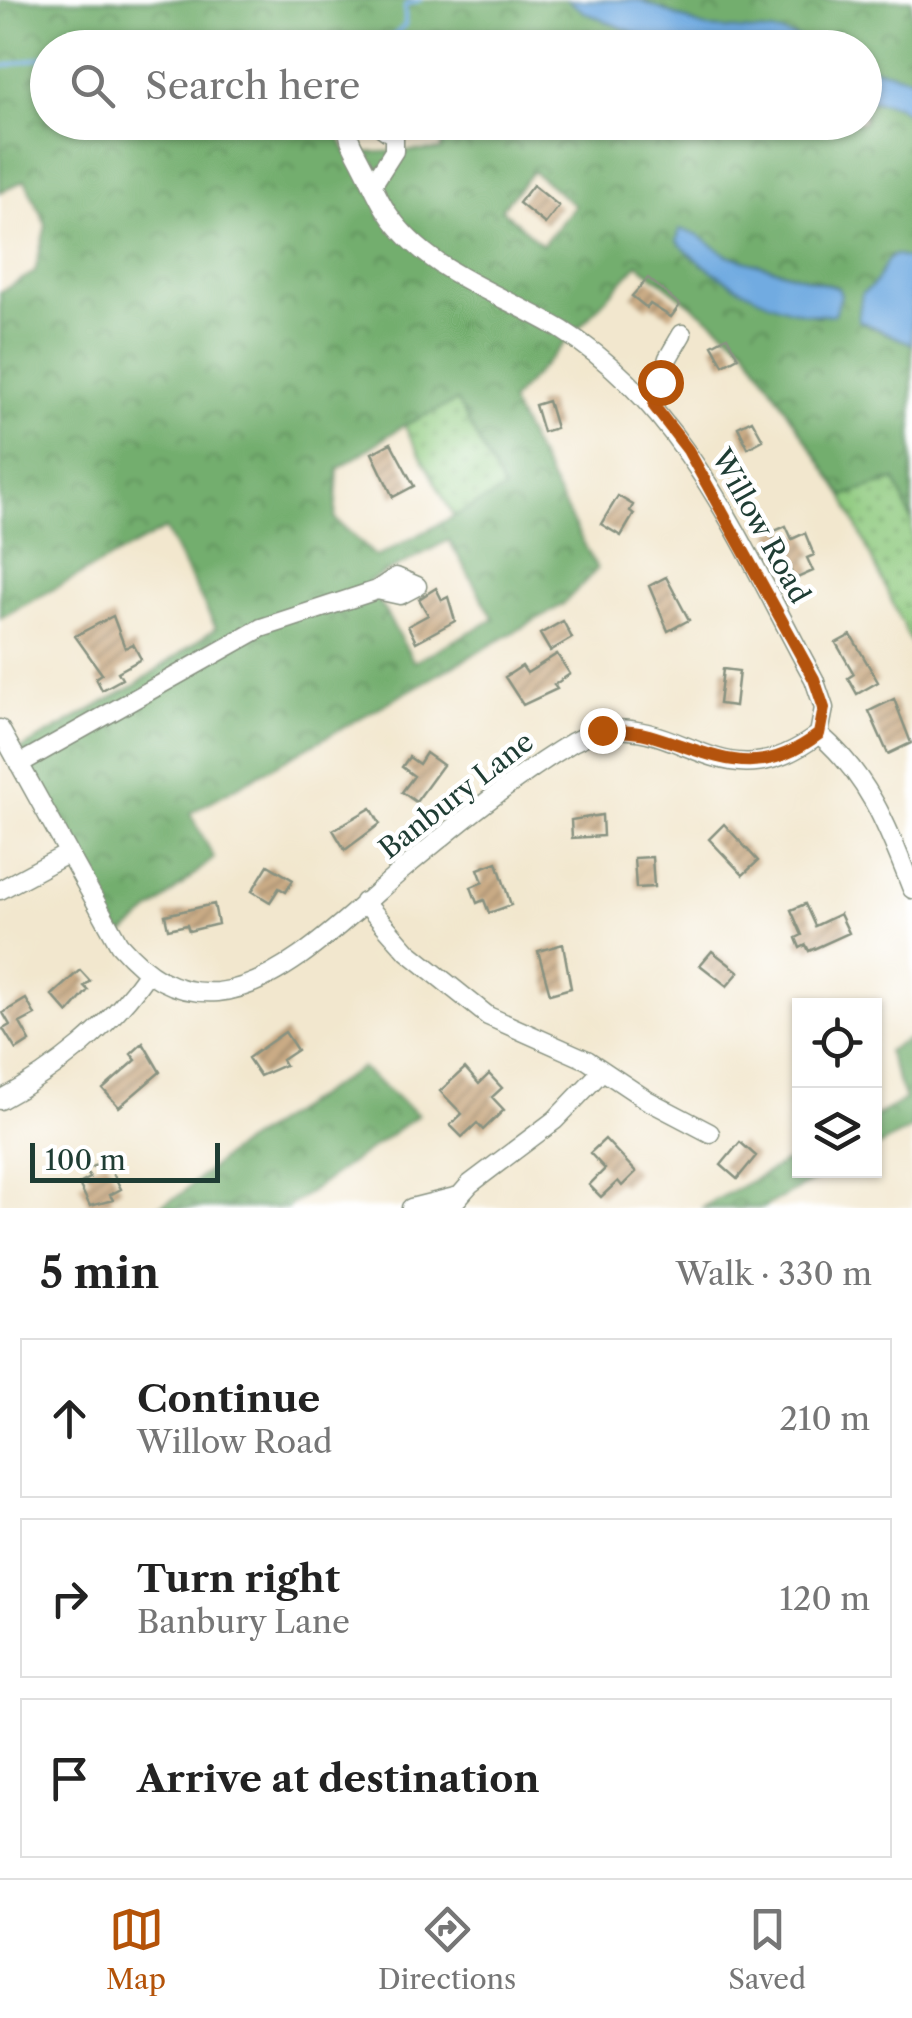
<!DOCTYPE html>
<meta charset="utf-8">
<style>
:root{--surface:#fff;--page:#f2f2f2;--text:#222;--muted:#767676;--line:#e0e0e0;--accent:#b45309}
body{margin:0;font-family:"Libre Caslon Text",serif;background:var(--page);color:var(--text)}
.controls{position:absolute;right:30px;bottom:30px;display:grid;overflow:hidden;border-radius:0px;box-shadow:0 2px 8px #0004}
.controls button{width:90px;height:90px;display:grid;place-items:center;padding:0;border:0;border-bottom:2px solid var(--line);background:var(--surface);color:var(--text);font:50px sans-serif}
.scale{position:absolute;left:30px;bottom:25px;width:190px;box-sizing:border-box;padding-left:10px;border:5px solid #1f3d34;border-top:0;font-size:28px;line-height:35px;white-space:nowrap;color:#1f3d34;-webkit-text-stroke:8px #fff;paint-order:stroke}
.stop{position:absolute;width:30px;height:30px;margin:-22px;border:8px solid #b45309;border-radius:50%;background:#fff}
.stop.end{background:#b45309;border-color:#fff;box-shadow:0 2px 10px #0008}
.list{margin:0;padding:0;list-style:none}
h2{display:flex;justify-content:space-between;align-items:center;height:130px;margin:0;padding:0 40px;font-size:42px}
h2 small{font-size:32px;font-weight:400;color:var(--muted)}
.list li{display:grid;grid-template-columns:65px 1fr auto;gap:30px;align-items:center;box-sizing:border-box;height:160px;margin:0 20px 20px;padding:0 20px;border:2px solid var(--line);border-radius:0px}
.list b{display:block;font-size:38px;white-space:nowrap}
.list p{margin:0;font-size:32px;white-space:nowrap;color:var(--muted)}
.list em{font-size:32px;font-style:normal;color:var(--muted)}
.icon{flex:none;width:55px;height:55px;fill:none;stroke:currentColor;stroke-width:2;stroke-linecap:round;stroke-linejoin:round}
.map{position:relative;flex:none;width:912px;height:1208px;overflow:hidden}
.search{position:absolute;background:var(--surface);box-shadow:0 2px 8px #0004;left:30px;right:30px;top:30px;height:110px;display:flex;align-items:center;gap:25px;box-sizing:border-box;padding:0 35px;border-radius:55px;color:var(--muted);font-size:38px}
.sheet{height:670px;background:var(--surface)}
nav{display:flex;justify-content:space-around;align-items:center;box-sizing:border-box;height:140px;border-top:2px solid var(--line);background:var(--surface);font-size:28px;color:var(--muted)}
nav a{display:grid;justify-items:center;gap:5px}
nav .on{color:var(--accent)}
.map>svg:first-child{display:block}
.grass{fill:url(#grass-dots);stroke:#57845a;stroke-width:2.5}
.forest{fill:url(#forest-crowns);stroke:#497651;stroke-width:2.5;fill-rule:evenodd}
.water{fill:#71abe1;stroke:#48748a;stroke-width:2.5}
.lines{fill:none;stroke-linecap:round;stroke-linejoin:round}
.stream{stroke:#71abe1;stroke-width:4}
.building{fill:url(#building-hatch)}
.minor-casing{stroke:#889281;stroke-width:21}
.minor{stroke:#fff;stroke-width:18}
.route{stroke:#b45309;stroke-width:12}
.labels{text-anchor:middle;dominant-baseline:central;stroke-width:9;stroke-linejoin:round;paint-order:stroke}
.street-label{font-size:28px;fill:#1f3d34;stroke:#fff}
</style>
<div class="map">
<svg width="912" height="1208" viewBox="0 0 912 1208">
<defs>
<pattern id="grass-dots" width="8" height="8" patternUnits="userSpaceOnUse" patternTransform="scale(2.5)"><rect width="8" height="8" fill="#8fca7f"/><path d="M2 2h.1M6 6h.1" fill="none" stroke="#74a569" stroke-width="1.8" stroke-linecap="round"/></pattern>
<pattern id="forest-crowns" width="20" height="18" patternUnits="userSpaceOnUse" patternTransform="scale(2.5)"><rect width="20" height="18" fill="#73ae6e"/><path d="M2 6a3 3 0 1 1 6 0M12 15a3 3 0 1 1 6 0" fill="none" stroke="#5e8f5b"/></pattern>
<pattern id="building-hatch" width="6" height="6" patternUnits="userSpaceOnUse" patternTransform="scale(2.5)"><rect width="6" height="6" fill="#caac86"/><path d="M-1 1l2-2M0 6l6-6M5 7l2-2" fill="none" stroke="#a38d6e"/></pattern>
</defs>
<rect width="100%" height="100%" fill="#fff"/>
<filter id="ink" filterUnits="userSpaceOnUse"><feTurbulence type="fractalNoise" baseFrequency=".01" numOctaves="2"/><feDisplacementMap in="SourceGraphic" scale="20" xChannelSelector="R" yChannelSelector="G"/><feConvolveMatrix kernelMatrix="1 2 1 2 8 2 1 2 1" color-interpolation-filters="sRGB"/></filter>
<filter id="wash" filterUnits="userSpaceOnUse"><feTurbulence type="fractalNoise" baseFrequency=".0048" numOctaves="4" result="noise"/><feDisplacementMap in="SourceGraphic" scale="40" xChannelSelector="R" yChannelSelector="G"/><feGaussianBlur stdDeviation="2.25" result="paint"/><feColorMatrix in="noise" values="0 0 0 0 0 0 0 0 0 0 0 0 0 0 0 0 0 1.4 0 .05"/><feComposite in="paint" operator="in"/></filter>
<g filter="url(#wash)">
<rect width="100%" height="100%" fill="#f2e7ce"/>
<path class="grass" d="M 457,400 L 505,490 L 454,517 L 404,425 Z
M 895,479 L 912,522 L 912,645 L 843,496 Z"/>
<path class="forest" d="M 0,0 L 567,0 L 586,13 L 668,47 L 48,48 L 48,122 L 332,123 L 347,153 L 441,150 L 443,123 L 864,122 L 865,99 L 896,105 L 912,117 L 912,260 L 895,255 L 888,258 L 862,323 L 912,344 L 912,522 L 895,480 L 843,496 L 745,346 L 638,264 L 510,402 L 597,569 L 562,605 L 190,813 L 214,858 L 121,936 L 21,749 L 137,684 L 216,628 L 165,529 L 0,618 L 0,292 L 35,272 L 46,225 L 25,180 L 0,192 ZM 533,171 L 575,206 L 542,245 L 501,209 ZM 702,241 L 727,255 L 838,287 L 819,317 L 781,306 L 701,264 ZM 457,401 L 504,490 L 376,557 L 335,519 L 338,469 L 404,425 ZM 449,540 L 494,619 L 414,662 L 368,582 Z
M 639,0 L 912,0 L 912,78 L 865,66 L 864,48 L 828,47 L 781,33 L 706,28 Z
M 912,1037 L 912,1128 L 875,1148 L 875,1116 L 905,1100 L 887,1051 Z
M 361,1068 L 418,1115 L 287,1208 L 155,1208 L 180,1195 L 230,1152 Z
M 799,1155 L 800,1170 L 832,1171 L 762,1208 L 701,1208 Z"/>
<path class="water" d="M 567,0 L 639,0 L 706,28 L 781,33 L 828,47 L 668,47 L 586,13 Z
M 865,66 L 912,78 L 912,117 L 896,105 L 865,99 Z
M 680,229 L 699,236 L 727,255 L 838,288 L 841,295 L 835,314 C 787,322 708,275 677,241 Z
M 894,255 L 912,260 L 912,344 L 858,320 L 862,293 C 884,282 879,264 894,255 Z"/>
<g class="lines">
<path class="stream" d="M 77,48 L 89,35 L 112,41 L 118,48
M 380,48 L 405,25 L 405,5 L 420,0
M 0,67 L 48,56
M 215,122 L 231,126 L 245,122"/>
</g>
<g id="blocks">
<path class="building" d="M 533,185 L 559,206 L 545,224 L 519,203 Z
M 648,278 L 680,305 L 671,317 L 650,304 L 647,308 L 632,296 Z
M 727,337 L 738,357 L 723,365 L 712,345 Z
M 548,401 L 556,428 L 543,432 L 535,405 Z
M 752,420 L 763,440 L 748,448 L 738,427 Z
M 391,443 L 414,486 L 393,497 L 372,453 Z
M 618,496 L 633,505 L 630,511 L 634,514 L 621,536 L 601,524 Z
M 786,526 L 792,539 L 805,533 L 814,555 L 807,558 L 813,571 L 795,579 L 770,533 Z
M 666,577 L 689,620 L 668,631 L 649,586 Z
M 436,588 L 442,600 L 448,597 L 455,621 L 416,642 L 408,626 L 428,615 L 419,599 Z
M 113,616 L 125,648 L 133,644 L 141,659 L 118,672 L 122,679 L 102,690 L 96,678 L 102,674 L 75,636 Z
M 563,621 L 572,638 L 550,651 L 540,634 Z
M 851,635 L 878,682 L 857,694 L 848,678 L 854,674 L 836,643 Z
M 557,654 L 570,674 L 554,685 L 557,689 L 523,705 L 505,677 L 522,666 L 527,673 Z
M 723,669 L 739,671 L 735,706 L 719,704 Z
M 894,699 L 911,743 L 888,754 L 869,711 Z
M 426,753 L 443,765 L 416,802 L 402,792 L 414,776 L 402,767 L 409,757 L 419,764 Z
M 371,808 L 380,824 L 345,850 L 333,830 Z
M 602,815 L 603,836 L 572,838 L 571,820 Z
M 724,824 L 758,861 L 743,875 L 709,839 Z
M 652,857 L 654,887 L 636,888 L 634,858 Z
M 497,862 L 511,905 L 489,913 L 484,900 L 477,903 L 471,887 L 483,882 L 478,869 Z
M 268,865 L 293,880 L 286,892 L 279,888 L 270,902 L 252,891 Z
M 214,904 L 218,924 L 189,931 L 187,925 L 168,929 L 165,915 Z
M 805,904 L 815,926 L 840,914 L 849,933 L 809,951 L 806,945 L 800,948 L 796,938 L 802,935 L 791,910 Z
M 563,944 L 571,988 L 550,994 L 538,951 Z
M 712,951 L 739,972 L 727,986 L 700,965 Z
M 80,970 L 90,981 L 84,986 L 88,990 L 68,1013 L 52,995 Z
M 26,999 L 35,1015 L 20,1023 L 30,1041 L 16,1050 L 3,1029 L 10,1025 L 3,1013 Z
M 285,1032 L 297,1050 L 282,1060 L 285,1065 L 260,1076 L 248,1058 Z
M 143,1043 L 160,1072 L 119,1107 L 103,1089 L 136,1060 L 131,1054 Z
M 465,1068 L 479,1084 L 489,1074 L 502,1088 L 492,1097 L 504,1110 L 483,1130 L 477,1123 L 462,1137 L 450,1125 L 462,1114 L 440,1091 Z
M 605,1139 L 636,1172 L 622,1186 L 618,1181 L 601,1197 L 589,1185 L 605,1169 L 590,1153 Z
M 740,1142 L 756,1156 L 737,1179 L 721,1165 Z
M 106,1160 L 121,1189 L 110,1195 L 113,1200 L 90,1206 L 79,1184 L 90,1178 L 86,1170 Z"/>
</g>
</g>
<g filter="url(#ink)">
<use href="#blocks" fill-opacity="0" stroke="#889281" stroke-width="2.5"/>
<g class="lines">
<defs>
<path id="minor" d="M 350,122 C 344,136 356,151 362,164 C 370,179 377,197 387,212 C 427,273 503,294 562,330 C 689,409 745,554 814,679 L 824,708 L 819,734 C 870,778 888,828 912,889
M 355,122 L 377,124 L 394,136 L 394,151 L 373,184
M 654,406 L 668,358 L 682,334
M 0,729 L 119,944 C 146,975 174,995 218,992 C 284,986 359,906 407,866 C 460,822 515,777 573,742 C 582,738 593,731 603,730 C 687,720 726,805 819,734
M 19,764 L 261,628 L 377,590 L 400,595 L 417,586 L 396,577 L 377,590
M 0,890 L 67,854
M 364,902 L 408,952 L 488,1016 L 587,1060 L 647,1100 L 710,1133
M 0,1100 C 56,1070 110,1027 146,975
M 411,1208 L 459,1196
M 449,1208 L 470,1184 L 555,1120 L 602,1071"/>
</defs>
<use href="#minor" class="minor-casing"/>
<use href="#minor" class="minor"/>
</g>
</g>
<g class="lines" filter="url(#ink)">
<path class="route" d="M 602,730 C 617,731 634,731 649,735 C 717,755 755,783 819,734 L 824,708 L 814,679 L 688,450 L 654,406 L 660,382"/>
</g>
<g class="labels">
<g class="street-label">
<text transform="translate(761 526) rotate(61)">Willow Road</text>
<text transform="translate(456 795) rotate(-38)">Banbury Lane</text>
</g>
</g>
</svg>
<div class="controls">
<button><svg class="icon" aria-label="locate" viewBox="0 0 24 24"><circle cx="12" cy="12" r="6"/><path d="M12 2v4M12 18v4M2 12h4M18 12h4"/></svg></button>
<button><svg class="icon" aria-label="layers" viewBox="0 0 24 24"><path d="M12 4l9 5-9 5-9-5zM3 14l9 5 9-5"/></svg></button>
</div>
<div class="scale">100 m</div>
<div class="stop" style="left:660px;top:382px"></div>
<div class="stop end" style="left:602px;top:730px"></div>
<div class="search"><svg class="icon" aria-label="search" viewBox="0 0 24 24"><circle cx="10" cy="10" r="6"/><path d="M15 15l6 6"/></svg>Search here</div>
</div>
<section class="sheet">
<h2>5 min<small>Walk · 330 m</small></h2>
<ul class="list">
<li><svg class="icon" aria-label="ahead" viewBox="0 0 24 24"><path d="M12 20V5M6 11l6-6 6 6"/></svg><div><b>Continue</b><p>Willow Road</p></div><em>210 m</em></li>
<li><svg class="icon" aria-label="right" viewBox="0 0 24 24"><path d="M7 20v-9h11M14 6l5 5-5 5"/></svg><div><b>Turn right</b><p>Banbury Lane</p></div><em>120 m</em></li>
<li><svg class="icon" aria-label="arrive" viewBox="0 0 24 24"><path d="M6 21V4h12l-3 4 3 4H6"/></svg><div><b>Arrive at destination</b></div></li>
</ul>
</section>
<nav>
<a class="on"><svg class="icon" aria-label="map" viewBox="0 0 24 24"><path d="M3 6l6-2 6 2 6-2v14l-6 2-6-2-6 2zM9 4v14M15 6v14"/></svg>Map</a>
<a><svg class="icon" aria-label="directions" viewBox="0 0 24 24"><path d="M12 3l9 9-9 9-9-9zM9 14v-3h6M13 9l2 2-2 2"/></svg>Directions</a>
<a><svg class="icon" aria-label="saved" viewBox="0 0 24 24"><path d="M7 4h10v16l-5-4-5 4z"/></svg>Saved</a>
</nav>
